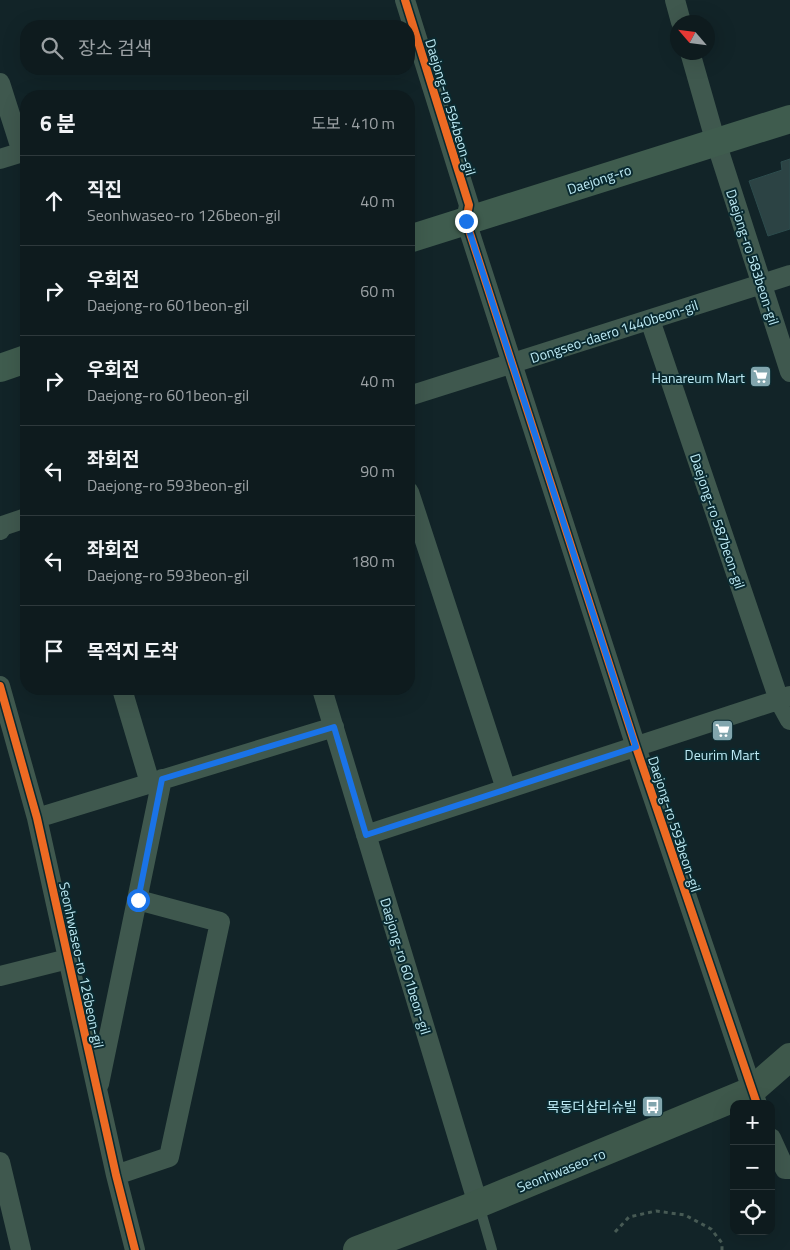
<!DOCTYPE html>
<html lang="ko">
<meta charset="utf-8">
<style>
:root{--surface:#0e1b1e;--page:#172427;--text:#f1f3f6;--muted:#9ba1a4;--line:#2e393c}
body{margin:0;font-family:"Titillium Web","Noto Sans KR",sans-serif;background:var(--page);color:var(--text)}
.controls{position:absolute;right:15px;bottom:15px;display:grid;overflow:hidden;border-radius:10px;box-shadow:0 5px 20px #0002}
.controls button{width:45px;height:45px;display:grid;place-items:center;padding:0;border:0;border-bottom:1px solid var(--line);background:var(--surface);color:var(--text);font:25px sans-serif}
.compass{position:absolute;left:670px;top:15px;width:45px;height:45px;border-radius:50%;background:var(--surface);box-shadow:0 5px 20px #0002;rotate:298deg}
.stop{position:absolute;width:15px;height:15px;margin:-11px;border:4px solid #1a73e8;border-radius:50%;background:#fff}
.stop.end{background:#1a73e8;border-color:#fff;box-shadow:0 1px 5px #0008}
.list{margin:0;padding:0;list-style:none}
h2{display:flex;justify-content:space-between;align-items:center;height:65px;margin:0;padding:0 20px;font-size:21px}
h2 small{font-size:16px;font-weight:400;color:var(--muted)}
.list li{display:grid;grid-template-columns:32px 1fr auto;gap:15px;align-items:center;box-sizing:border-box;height:90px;padding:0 20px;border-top:1px solid var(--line)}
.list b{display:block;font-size:19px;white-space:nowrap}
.list p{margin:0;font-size:16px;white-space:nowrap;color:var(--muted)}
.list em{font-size:16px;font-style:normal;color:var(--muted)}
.icon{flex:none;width:28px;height:28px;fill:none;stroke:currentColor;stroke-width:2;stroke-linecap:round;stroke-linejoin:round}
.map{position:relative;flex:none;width:790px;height:1250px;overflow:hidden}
.search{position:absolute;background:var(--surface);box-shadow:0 5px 20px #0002;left:20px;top:20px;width:395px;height:55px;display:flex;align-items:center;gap:12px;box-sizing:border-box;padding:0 18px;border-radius:20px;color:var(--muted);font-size:19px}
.panel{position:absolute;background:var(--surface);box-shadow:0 5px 20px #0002;left:20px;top:90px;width:395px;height:605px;border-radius:20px}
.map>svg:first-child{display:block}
.building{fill:#2c4344;stroke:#2d4c4d}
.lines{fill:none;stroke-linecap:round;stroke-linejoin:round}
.path{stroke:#475a54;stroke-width:3;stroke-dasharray:4 4;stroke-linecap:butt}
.lane{stroke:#3f584e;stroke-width:10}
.street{stroke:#3f584e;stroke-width:20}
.secondary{stroke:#3e584b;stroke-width:28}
.primary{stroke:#3f5c4e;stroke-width:28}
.cycleway-casing{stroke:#0a2a30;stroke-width:11}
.cycleway{stroke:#ed6a23;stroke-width:8}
.route{stroke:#1a73e8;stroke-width:6}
.labels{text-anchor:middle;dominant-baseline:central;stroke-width:4;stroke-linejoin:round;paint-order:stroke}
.street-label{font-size:14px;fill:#bdeaf4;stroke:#0a2a30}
.poi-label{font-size:14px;fill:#bdeaf4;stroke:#0a2a30;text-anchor:end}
</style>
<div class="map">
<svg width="790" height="1250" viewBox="0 0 790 1250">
<rect width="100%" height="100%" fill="#122428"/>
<path class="building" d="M 790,159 L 790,229 L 768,236 L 749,181 L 782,170 L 781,162 Z"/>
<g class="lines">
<path class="path" d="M 615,1232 L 629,1217 L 656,1211 L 685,1215 L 711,1229 L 722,1243 L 722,1250"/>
<path class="lane" d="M 479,1205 L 492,1250"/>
<path class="street" d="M 405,0 L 469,205 L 466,221 L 636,747 L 757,1104
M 675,0 L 681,22
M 690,52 L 712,129
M 0,83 L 22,152
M 716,142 L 790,372
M 0,159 L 26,151
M 650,320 L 779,700 L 790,720
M 409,396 L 790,275
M 409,492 L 506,789
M 0,530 L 2,526 L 26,518
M 0,686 L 37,818 L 116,1175 L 135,1250
M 122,689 L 150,783
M 322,689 L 478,1204
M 37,818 L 334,727
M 366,835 L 790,696
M 0,976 L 68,959
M 99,1084 L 162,779
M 771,1138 L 785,1169 L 790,1169
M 0,1162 L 21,1250
M 116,1175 L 169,1157 L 220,922 L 138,900"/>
<path class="secondary" d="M 357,1250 L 478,1204 L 751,1091 L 790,1057"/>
<path class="primary" d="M 409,239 L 790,119
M 0,368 L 26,359"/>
<defs>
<path id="cycleway" d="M 405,0 L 469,205 L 466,221 L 636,747 L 757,1104
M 0,686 L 37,818 L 116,1175 L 135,1250"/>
</defs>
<use href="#cycleway" class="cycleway-casing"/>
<use href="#cycleway" class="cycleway"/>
</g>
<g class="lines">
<path class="route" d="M 138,900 L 162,779 L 334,727 L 366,835 L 636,747 L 466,221"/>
</g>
<defs>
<symbol id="supermarket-square" viewBox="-11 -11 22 22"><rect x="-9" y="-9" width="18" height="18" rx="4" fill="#81a5ad" stroke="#0a2a30"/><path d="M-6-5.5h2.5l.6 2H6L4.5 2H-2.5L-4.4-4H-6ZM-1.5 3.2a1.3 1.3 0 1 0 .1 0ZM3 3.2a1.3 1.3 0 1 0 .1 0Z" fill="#fff"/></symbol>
<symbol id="bus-square" viewBox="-11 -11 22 22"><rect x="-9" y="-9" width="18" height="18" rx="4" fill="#81a5ad" stroke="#0a2a30"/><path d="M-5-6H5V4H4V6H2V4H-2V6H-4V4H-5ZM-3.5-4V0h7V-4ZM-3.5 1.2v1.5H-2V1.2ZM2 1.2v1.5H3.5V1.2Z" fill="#fff"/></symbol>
</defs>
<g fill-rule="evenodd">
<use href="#supermarket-square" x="748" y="364" width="25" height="25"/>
<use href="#supermarket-square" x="710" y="718" width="25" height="25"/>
<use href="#bus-square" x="640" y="1094" width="25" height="25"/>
</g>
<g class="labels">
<g class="street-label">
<text transform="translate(451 107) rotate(73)">Daejong-ro 594beon-gil</text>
<text transform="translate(599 179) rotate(-18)">Daejong-ro</text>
<text transform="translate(753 257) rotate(72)">Daejong-ro 583beon-gil</text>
<text transform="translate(614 331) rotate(-18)">Dongseo-daero 1440beon-gil</text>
<text transform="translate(718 521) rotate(71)">Daejong-ro 587beon-gil</text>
<text transform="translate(675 824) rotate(72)">Daejong-ro 593beon-gil</text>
<text transform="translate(82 965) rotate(78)">Seonhwaseo-ro 126beon-gil</text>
<text transform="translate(406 966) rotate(73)">Daejong-ro 601beon-gil</text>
<text transform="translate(561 1170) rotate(-22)">Seonhwaseo-ro</text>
</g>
<g class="poi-label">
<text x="745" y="377">Hanareum Mart</text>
<text x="722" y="754" text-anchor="middle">Deurim Mart</text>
<text x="637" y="1106">목동더샵리슈빌</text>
</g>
</g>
</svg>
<div class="controls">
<button>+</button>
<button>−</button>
<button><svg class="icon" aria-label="locate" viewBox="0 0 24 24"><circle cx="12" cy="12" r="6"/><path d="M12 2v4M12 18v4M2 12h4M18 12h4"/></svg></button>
</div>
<svg class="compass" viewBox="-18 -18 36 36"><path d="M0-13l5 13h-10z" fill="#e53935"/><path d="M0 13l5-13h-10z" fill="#9ba1a4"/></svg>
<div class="stop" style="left:138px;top:900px"></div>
<div class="stop end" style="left:466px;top:221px"></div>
<div class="search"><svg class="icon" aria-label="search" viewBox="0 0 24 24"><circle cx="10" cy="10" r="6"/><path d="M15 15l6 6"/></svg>장소 검색</div>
<section class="panel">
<h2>6 분<small>도보 · 410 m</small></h2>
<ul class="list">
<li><svg class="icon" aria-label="ahead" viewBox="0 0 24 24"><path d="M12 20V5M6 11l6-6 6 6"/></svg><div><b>직진</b><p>Seonhwaseo-ro 126beon-gil</p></div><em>40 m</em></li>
<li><svg class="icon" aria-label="right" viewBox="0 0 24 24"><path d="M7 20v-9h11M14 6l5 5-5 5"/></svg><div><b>우회전</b><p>Daejong-ro 601beon-gil</p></div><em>60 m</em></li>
<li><svg class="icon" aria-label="right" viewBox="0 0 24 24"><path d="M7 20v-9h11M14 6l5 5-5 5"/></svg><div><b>우회전</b><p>Daejong-ro 601beon-gil</p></div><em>40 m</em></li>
<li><svg class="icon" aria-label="left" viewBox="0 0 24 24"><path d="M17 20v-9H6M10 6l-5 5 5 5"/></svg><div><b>좌회전</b><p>Daejong-ro 593beon-gil</p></div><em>90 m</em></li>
<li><svg class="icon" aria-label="left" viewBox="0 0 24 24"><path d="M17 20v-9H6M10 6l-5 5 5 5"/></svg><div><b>좌회전</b><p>Daejong-ro 593beon-gil</p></div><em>180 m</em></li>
<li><svg class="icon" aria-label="arrive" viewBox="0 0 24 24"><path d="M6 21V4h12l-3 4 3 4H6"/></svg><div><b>목적지 도착</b></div></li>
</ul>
</section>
</div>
